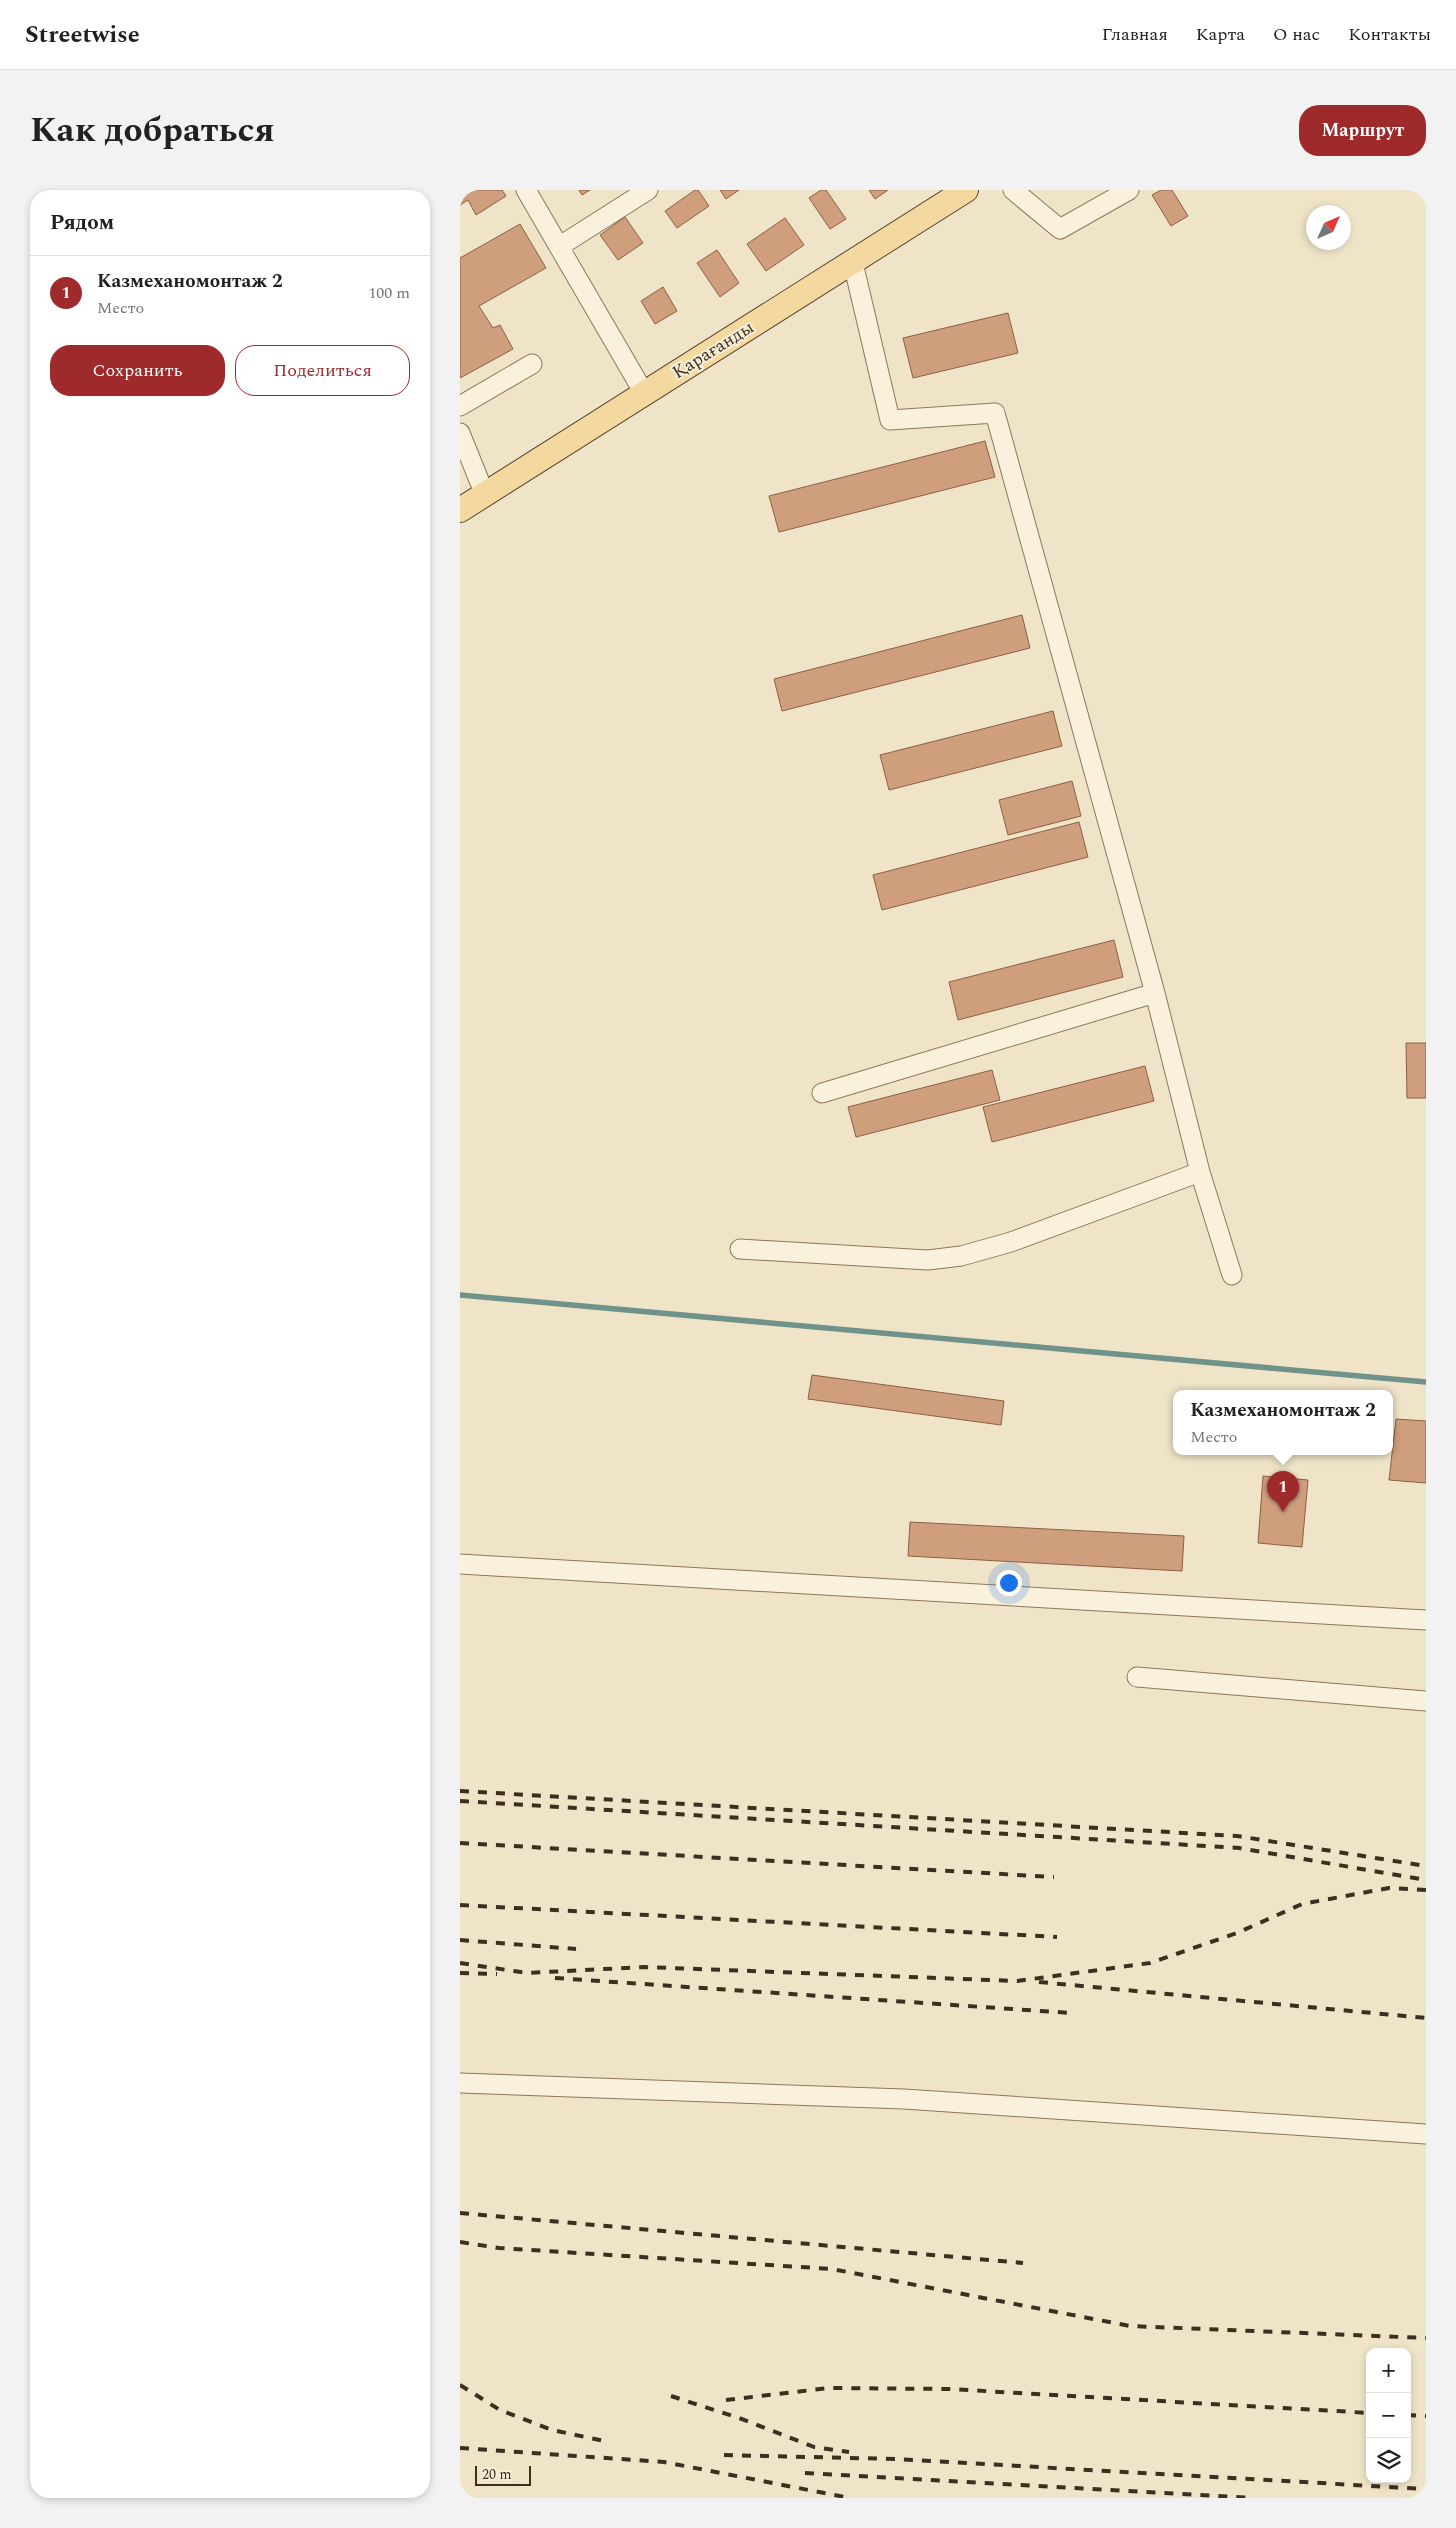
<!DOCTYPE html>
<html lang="ru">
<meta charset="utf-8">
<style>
:root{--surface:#fff;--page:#f2f2f2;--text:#202124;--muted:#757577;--line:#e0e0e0;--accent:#9e2a2b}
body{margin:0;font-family:Spectral,serif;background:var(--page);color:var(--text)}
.controls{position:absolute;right:15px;bottom:15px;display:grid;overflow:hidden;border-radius:10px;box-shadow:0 2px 8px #0003}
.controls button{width:45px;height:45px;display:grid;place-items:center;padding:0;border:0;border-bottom:1px solid var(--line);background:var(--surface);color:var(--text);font:25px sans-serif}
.compass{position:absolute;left:846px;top:15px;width:45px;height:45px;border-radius:50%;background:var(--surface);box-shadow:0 2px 8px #0003;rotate:45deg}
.scale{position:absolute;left:15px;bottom:12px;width:56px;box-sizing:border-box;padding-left:5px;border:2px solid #3d2e20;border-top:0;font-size:14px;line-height:18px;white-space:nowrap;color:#3d2e20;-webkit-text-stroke:4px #f7eed8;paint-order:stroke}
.you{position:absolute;left:548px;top:1392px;width:18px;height:18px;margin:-12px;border:4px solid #fff;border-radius:50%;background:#1a73e8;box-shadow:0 0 0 8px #1a73e833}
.badge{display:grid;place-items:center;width:32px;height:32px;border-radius:50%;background:var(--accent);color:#fff;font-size:16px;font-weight:700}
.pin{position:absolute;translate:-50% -41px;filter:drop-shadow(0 1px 2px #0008)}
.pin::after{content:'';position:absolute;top:26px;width:18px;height:15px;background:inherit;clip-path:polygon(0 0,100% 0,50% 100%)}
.popup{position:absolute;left:713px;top:1200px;width:220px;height:65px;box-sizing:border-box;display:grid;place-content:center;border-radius:10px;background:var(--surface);filter:drop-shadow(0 1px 4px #0005);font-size:16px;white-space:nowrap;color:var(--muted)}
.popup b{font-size:19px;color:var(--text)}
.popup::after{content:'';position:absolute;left:50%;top:100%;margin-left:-10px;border:10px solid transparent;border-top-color:var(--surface)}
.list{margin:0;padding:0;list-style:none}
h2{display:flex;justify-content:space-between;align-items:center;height:65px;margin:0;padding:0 20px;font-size:21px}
h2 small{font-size:16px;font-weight:400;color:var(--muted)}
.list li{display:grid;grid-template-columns:32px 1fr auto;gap:15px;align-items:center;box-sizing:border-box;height:75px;padding:0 20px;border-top:1px solid var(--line)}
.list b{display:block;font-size:19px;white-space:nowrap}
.list p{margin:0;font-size:16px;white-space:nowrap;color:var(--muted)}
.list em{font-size:16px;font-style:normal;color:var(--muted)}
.actions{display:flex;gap:10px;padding:15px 20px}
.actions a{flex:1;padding:11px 0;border:1px solid var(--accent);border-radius:20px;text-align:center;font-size:18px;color:var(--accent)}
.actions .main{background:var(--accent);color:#fff}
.icon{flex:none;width:28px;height:28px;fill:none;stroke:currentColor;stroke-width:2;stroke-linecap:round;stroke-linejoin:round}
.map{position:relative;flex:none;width:966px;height:2308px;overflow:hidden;border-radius:20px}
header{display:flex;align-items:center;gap:30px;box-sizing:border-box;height:70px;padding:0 25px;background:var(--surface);border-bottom:1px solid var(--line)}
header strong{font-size:24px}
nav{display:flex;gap:28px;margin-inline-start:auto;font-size:18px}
.intro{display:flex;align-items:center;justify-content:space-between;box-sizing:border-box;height:120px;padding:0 30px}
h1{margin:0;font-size:35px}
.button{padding:12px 22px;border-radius:20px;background:var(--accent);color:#fff;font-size:18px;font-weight:700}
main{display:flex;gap:30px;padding:0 30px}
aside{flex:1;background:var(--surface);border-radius:20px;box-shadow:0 2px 8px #0003}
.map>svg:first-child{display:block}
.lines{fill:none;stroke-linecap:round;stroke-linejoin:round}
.stream{stroke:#6f938a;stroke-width:5.5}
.building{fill:#cf9f7d;stroke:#8d5f41}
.minor-casing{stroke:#8d765c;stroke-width:21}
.major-casing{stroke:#5b4430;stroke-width:26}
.minor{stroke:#faf1dc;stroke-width:19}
.major{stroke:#f3d9a0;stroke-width:24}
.rail{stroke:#3d2e20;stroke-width:4;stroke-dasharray:9 9;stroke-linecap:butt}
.labels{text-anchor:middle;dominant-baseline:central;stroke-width:4;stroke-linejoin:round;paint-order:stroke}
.street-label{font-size:18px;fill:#3d2e20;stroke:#f7eed8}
</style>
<header>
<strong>Streetwise</strong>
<nav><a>Главная</a><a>Карта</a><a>О нас</a><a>Контакты</a></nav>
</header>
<div class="intro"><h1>Как добраться</h1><a class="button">Маршрут</a></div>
<main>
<aside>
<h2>Рядом<small></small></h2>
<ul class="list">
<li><span class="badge">1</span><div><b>Казмеханомонтаж 2</b><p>Место</p></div><em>100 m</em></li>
</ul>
<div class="actions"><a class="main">Сохранить</a><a>Поделиться</a></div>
</aside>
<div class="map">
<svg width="966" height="2308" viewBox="0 0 966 2308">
<rect width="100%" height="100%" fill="#f0e4c8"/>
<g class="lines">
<path class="stream" d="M 0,1105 L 966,1192"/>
</g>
<path class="building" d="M 0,0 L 42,0 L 46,6 L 16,25 L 8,10 L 0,15 Z
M 119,0 L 130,0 L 122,5 Z
M 235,0 L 238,0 L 249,16 L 217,38 L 205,21 Z
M 260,0 L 279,0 L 266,9 Z
M 361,0 L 366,0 L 386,29 L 370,39 L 349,8 Z
M 409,0 L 428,0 L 415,9 Z
M 701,0 L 712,0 L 728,26 L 711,36 L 692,5 Z
M 165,27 L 183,53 L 158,70 L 140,45 Z
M 325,28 L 344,55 L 306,81 L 287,54 Z
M 60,34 L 86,78 L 19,116 L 33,138 L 40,135 L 53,159 L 0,188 L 0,68 Z
M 257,60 L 279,93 L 260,107 L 237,73 Z
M 203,97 L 217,121 L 195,134 L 181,111 Z
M 548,123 L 558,163 L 453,188 L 443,148 Z
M 525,251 L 535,287 L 319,342 L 309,306 Z
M 562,425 L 570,458 L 322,521 L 314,489 Z
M 593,521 L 602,556 L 429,600 L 420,565 Z
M 612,591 L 621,626 L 548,645 L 539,610 Z
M 619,632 L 628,667 L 422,720 L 413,685 Z
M 654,750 L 663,787 L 498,830 L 489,792 Z
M 946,853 L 966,853 L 966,908 L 947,908 Z
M 685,876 L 694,911 L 532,952 L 523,917 Z
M 532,880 L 540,910 L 396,947 L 388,917 Z
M 352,1185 L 544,1211 L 541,1235 L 348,1209 Z
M 936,1229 L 966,1231 L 966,1293 L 929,1290 Z
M 803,1286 L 848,1290 L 842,1357 L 798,1353 Z
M 450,1332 L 724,1346 L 722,1381 L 448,1366 Z"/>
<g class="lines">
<defs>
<path id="minor" d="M 66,0 L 184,203
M 553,0 L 600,39 L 669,0
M 100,56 L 188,0
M 393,73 L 430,230 L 535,223 L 695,803 L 740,982 L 772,1085
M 0,216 L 72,174
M 0,243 L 25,305
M 362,903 L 695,803
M 280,1059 L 468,1070 L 501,1066 L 551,1052 L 740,982
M 0,1374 L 966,1430
M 677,1487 L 966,1511
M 0,1893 L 444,1909 L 966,1944"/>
<path id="major" d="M 0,320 L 506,0"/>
</defs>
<use href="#minor" class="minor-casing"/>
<use href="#major" class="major-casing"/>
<use href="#minor" class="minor"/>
<use href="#major" class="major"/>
<path class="rail" d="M 0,1601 L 777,1646 L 966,1676
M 0,1611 L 779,1658 L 966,1690
M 0,1653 L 594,1687
M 0,1715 L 597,1747
M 0,1750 L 116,1759
M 0,1773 L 67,1783 L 184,1777 L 557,1791 L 690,1773 L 777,1743 L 842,1714 L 929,1698 L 966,1700
M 0,1783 L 37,1784
M 95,1788 L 611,1823
M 579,1792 L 966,1828
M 0,2023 L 563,2073
M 0,2052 L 39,2058 L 372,2079 L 670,2136 L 966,2148
M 0,2195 L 40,2220 L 92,2240 L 149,2252
M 211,2206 L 279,2228 L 354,2257 L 389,2262
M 266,2210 L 369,2198 L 489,2199 L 910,2223
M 947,2225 L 966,2226
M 0,2258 L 204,2272 L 390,2308
M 264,2265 L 435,2269 L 966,2299
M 345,2283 L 794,2308"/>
</g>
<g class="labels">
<g class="street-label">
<text transform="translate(253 160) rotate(-32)">Қарағанды</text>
</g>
</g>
</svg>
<div class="controls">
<button>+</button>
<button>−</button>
<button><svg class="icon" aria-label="layers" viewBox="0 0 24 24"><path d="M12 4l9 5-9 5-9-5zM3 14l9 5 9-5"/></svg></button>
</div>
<svg class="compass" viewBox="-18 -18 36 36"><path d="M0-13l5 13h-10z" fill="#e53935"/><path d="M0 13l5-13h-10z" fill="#757577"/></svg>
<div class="scale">20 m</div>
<div class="you"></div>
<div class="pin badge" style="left:823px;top:1322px">1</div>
<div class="popup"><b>Казмеханомонтаж 2</b>Место</div>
</div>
</main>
